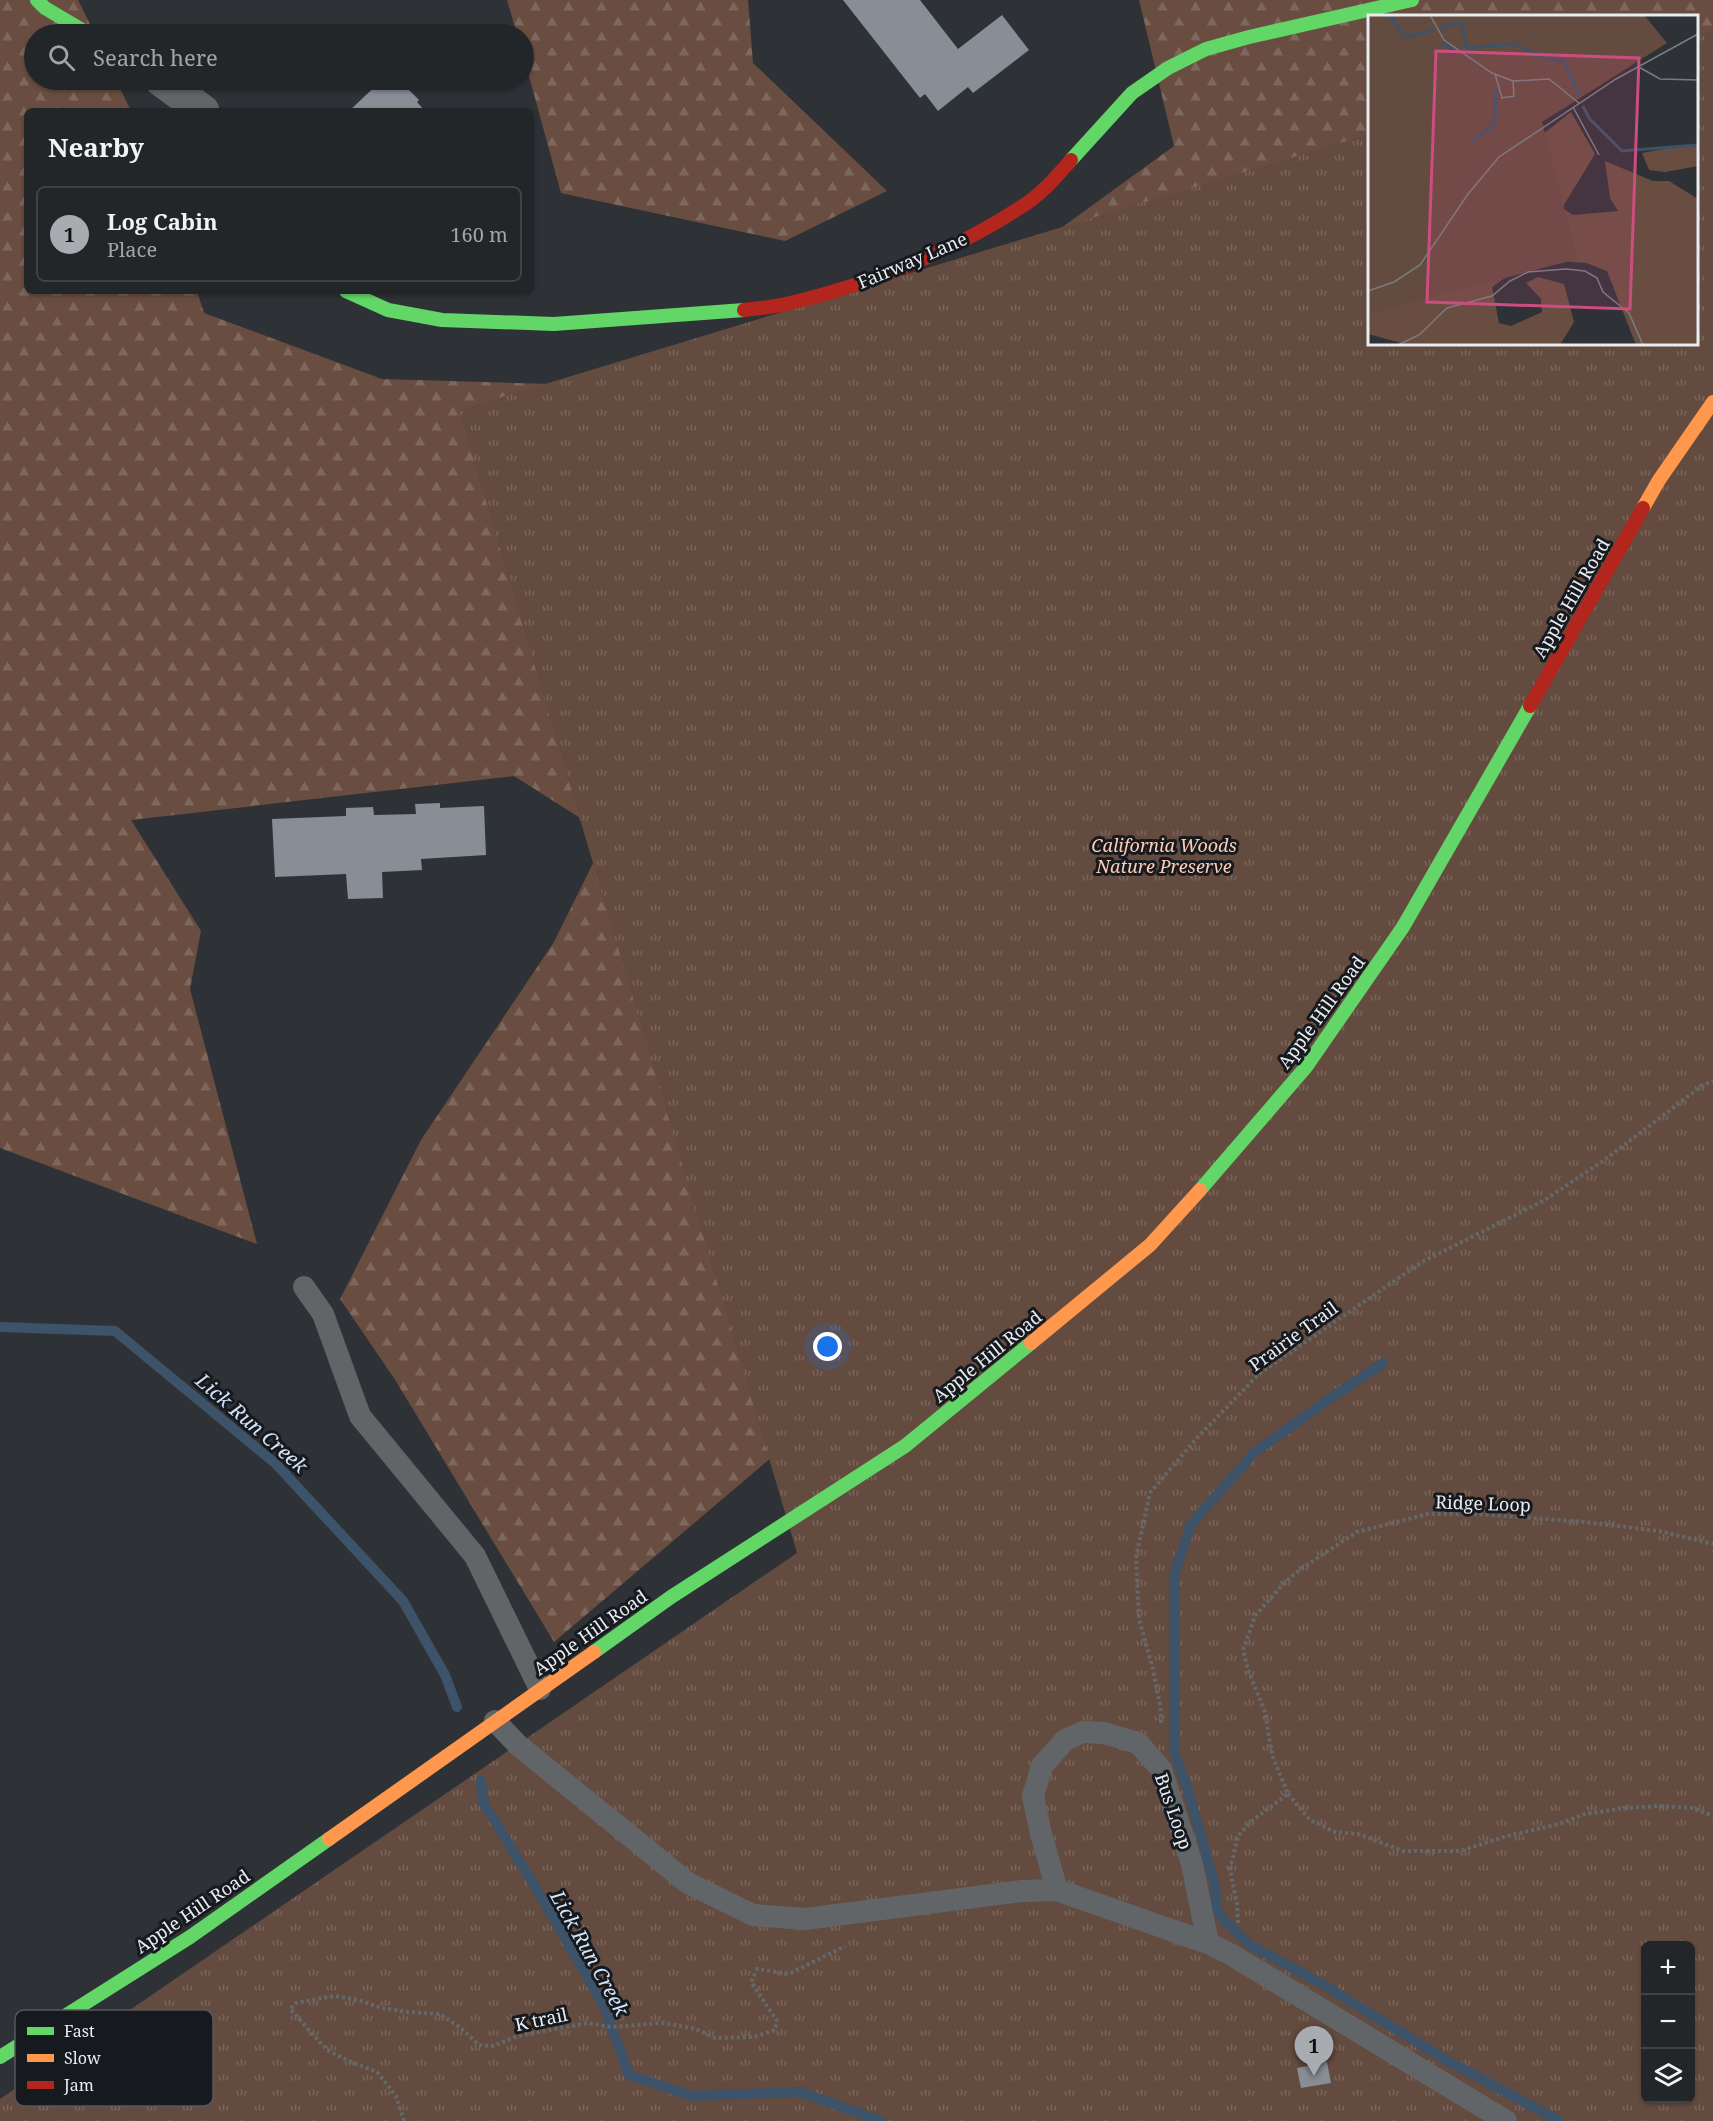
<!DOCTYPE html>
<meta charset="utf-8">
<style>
:root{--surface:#222628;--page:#2a2e30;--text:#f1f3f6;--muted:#a2a5a8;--line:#3f4345;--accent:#a8acb0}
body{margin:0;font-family:"Noto Serif",serif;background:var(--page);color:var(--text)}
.controls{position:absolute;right:18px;bottom:18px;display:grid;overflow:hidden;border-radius:9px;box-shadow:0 2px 4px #0004}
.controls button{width:54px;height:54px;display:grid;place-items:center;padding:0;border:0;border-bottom:2px solid var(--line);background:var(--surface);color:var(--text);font:30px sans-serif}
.you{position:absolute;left:828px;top:1347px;width:21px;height:21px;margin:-15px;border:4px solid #fff;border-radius:50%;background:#1a73e8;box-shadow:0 0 0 9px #1a73e833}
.badge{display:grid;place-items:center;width:39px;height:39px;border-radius:50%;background:var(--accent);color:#111;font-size:20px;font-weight:700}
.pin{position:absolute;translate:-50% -50px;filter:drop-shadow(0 2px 3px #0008)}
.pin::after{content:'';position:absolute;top:32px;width:21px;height:18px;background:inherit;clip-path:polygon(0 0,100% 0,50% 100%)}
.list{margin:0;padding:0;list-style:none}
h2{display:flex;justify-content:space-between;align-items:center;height:78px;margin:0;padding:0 24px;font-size:26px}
h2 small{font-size:20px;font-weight:400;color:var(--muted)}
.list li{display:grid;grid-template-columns:39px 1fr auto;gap:18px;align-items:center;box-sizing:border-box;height:96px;margin:0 12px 12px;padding:0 12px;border:2px solid var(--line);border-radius:9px}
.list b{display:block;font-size:22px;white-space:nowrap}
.list p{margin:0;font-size:20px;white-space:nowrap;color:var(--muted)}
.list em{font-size:20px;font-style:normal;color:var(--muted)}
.icon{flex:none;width:33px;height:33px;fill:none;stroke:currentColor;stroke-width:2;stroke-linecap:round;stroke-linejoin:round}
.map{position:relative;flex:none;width:1713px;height:2121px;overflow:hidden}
.search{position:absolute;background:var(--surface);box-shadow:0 2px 4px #0004;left:24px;top:24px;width:510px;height:66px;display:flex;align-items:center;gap:15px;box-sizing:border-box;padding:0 21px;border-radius:33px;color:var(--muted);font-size:22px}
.panel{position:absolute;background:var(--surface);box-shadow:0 2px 4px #0004;left:24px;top:108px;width:510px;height:186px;border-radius:9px}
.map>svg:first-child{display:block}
.forest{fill:url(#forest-firs);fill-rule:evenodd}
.park{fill:url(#park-tufts);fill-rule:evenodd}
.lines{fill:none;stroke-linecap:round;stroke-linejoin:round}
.stream{stroke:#3c5369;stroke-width:10}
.building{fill:#878e96}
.path{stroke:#65686b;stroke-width:4;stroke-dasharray:3 3;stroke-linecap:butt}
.lane{stroke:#626568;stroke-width:22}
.street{stroke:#626568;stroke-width:33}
.fast{stroke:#63d668;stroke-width:14}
.slow{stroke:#ff974d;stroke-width:14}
.jam{stroke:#b3261e;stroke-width:14}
.labels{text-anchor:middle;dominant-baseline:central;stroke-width:6;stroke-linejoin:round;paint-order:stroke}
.street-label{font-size:18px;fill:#e9edf1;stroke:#16191d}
.park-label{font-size:18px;font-style:italic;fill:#fecdb5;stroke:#16191d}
.water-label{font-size:20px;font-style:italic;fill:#d2e4f7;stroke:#16191d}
.inset-river{fill:none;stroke:#3c5369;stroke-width:3}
.inset-road{fill:none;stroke:#797d81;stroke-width:1.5}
.view{fill:#cc4d80;fill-opacity:0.15;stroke:#cc4d80;stroke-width:3}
.inset-edge{fill:none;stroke:#e9edf1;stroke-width:3}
.key{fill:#16191d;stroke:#55595d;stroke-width:1.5}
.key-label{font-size:16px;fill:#e9edf1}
</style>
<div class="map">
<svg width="1713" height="2121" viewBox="0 0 1713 2121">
<defs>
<pattern id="forest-firs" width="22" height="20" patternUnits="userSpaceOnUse" patternTransform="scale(1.5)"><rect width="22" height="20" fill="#694d40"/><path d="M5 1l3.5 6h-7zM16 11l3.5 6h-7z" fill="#7e675c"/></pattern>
<pattern id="park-tufts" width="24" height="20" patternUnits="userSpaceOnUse" patternTransform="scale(1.5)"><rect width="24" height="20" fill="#644b3f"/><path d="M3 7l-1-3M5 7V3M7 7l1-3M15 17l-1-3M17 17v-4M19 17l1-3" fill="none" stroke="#7a655b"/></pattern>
</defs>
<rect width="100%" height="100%" fill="#2e3236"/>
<path class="forest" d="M 0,0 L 78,0 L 95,34 L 34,34 L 34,80 L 116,80 L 131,111 L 27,111 L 27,291 L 197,291 L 204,313 L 382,379 L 619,386 L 922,329 L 1174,146 L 1139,0 L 1713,0 L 1713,335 L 1233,1066 L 554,1642 L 394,1378 L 340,1299 L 421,1140 L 554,942 L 607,835 L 514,776 L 131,820 L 201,931 L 190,989 L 257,1244 L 0,1148 ZM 1370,16 L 1696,16 L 1696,344 L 1370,344 Z
M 507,0 L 748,0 L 753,63 L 887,191 L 785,241 L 561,193 L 524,58 L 524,34 L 517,34 Z"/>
<path class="park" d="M 1713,30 L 1713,2121 L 0,2121 L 0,2099 L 797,1553 L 459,410 L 1369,134 L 1370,344 L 1696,344 L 1697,35 ZM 1646,1946 L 1690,1946 L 1690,2098 L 1646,2098 Z"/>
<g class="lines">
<path class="stream" d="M 0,1327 L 115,1331 L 276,1464 L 403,1601 L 445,1675 L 457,1707
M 1383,1363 L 1335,1395 L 1255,1452 L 1191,1524 L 1174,1575 L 1174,1751 L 1188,1790 L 1215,1886 L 1217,1911 L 1223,1919 L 1250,1945 L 1324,1985 L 1441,2057 L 1559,2121
M 481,1780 L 483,1802 L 537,1890 L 604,2006 L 629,2075 L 692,2096 L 800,2092 L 881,2121"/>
</g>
<path class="building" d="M 843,0 L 920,0 L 958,49 L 1002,15 L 1029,50 L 973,93 L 968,87 L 938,111 L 925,94 L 920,98 Z
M 382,80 L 399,80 L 419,100 L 417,102 L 425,111 L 349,111 Z
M 440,803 L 440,808 L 484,806 L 486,855 L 421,859 L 422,870 L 382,872 L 383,898 L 348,899 L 346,874 L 275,877 L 272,819 L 346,816 L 346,808 L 373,807 L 374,815 L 416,814 L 415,804 Z
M 1327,2062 L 1331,2083 L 1301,2088 L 1297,2068 Z"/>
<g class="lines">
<path class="path" d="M 1161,1723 L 1161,1711 L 1153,1669 L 1139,1619 L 1136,1557 L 1150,1493 L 1196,1439 L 1259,1374 L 1422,1262 L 1543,1201 L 1603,1161 L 1703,1085 L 1713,1081
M 1288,1794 L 1310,1820 L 1335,1832 L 1358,1834 L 1403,1851 L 1460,1851 L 1507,1836 L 1559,1824 L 1585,1814 L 1625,1808 L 1659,1806 L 1692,1808 L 1713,1816
M 1238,1923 L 1237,1904 L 1230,1869 L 1238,1836 L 1253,1820 L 1288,1794 L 1272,1755 L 1265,1712 L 1248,1670 L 1243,1650 L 1255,1616 L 1284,1583 L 1302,1568 L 1357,1532 L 1428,1514 L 1477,1514 L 1584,1522 L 1659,1531 L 1713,1544
M 404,2121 L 396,2096 L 377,2072 L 349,2061 L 327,2050 L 290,2009 L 296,2003 L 334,1996 L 359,2000 L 381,2008 L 408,2012 L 440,2014 L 461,2028 L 479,2045 L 493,2046 L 518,2036 L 587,2023 L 611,2027 L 664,2023 L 696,2029 L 715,2038 L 754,2037 L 775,2030 L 777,2021 L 751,1982 L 757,1969 L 789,1974 L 845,1946"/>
<path class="lane" d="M 304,1287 L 323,1314 L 360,1416 L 475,1556 L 540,1689
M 495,1721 L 518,1745 L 688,1883 L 753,1915 L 805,1919 L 1022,1891 L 1057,1890 L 1208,1943 L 1230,1954 L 1506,2121
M 1057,1890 L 1041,1834 L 1033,1796 L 1042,1766 L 1065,1740 L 1083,1732 L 1104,1733 L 1138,1743 L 1161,1769 L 1192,1864 L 1208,1943"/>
<path class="street" d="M 161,80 L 203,111"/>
<path class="fast" d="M 37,0 L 45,8 L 89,34
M 1071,160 L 1132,93 L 1168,68 L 1206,49 L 1249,37 L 1412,0
M 346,291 L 388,310 L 442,320 L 554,324 L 744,310
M 1200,1190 L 1306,1067 L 1403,927 L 1530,706
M 594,1652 L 671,1597 L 905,1446 L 1031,1343
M 0,2057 L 190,1937 L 329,1839"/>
<path class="slow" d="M 1643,508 L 1659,480 L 1713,402
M 1031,1343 L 1150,1245 L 1200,1190
M 329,1839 L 594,1652"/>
<path class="jam" d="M 744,310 C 759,308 775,307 790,303 C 868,285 954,251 1021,207 C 1041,195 1056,177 1071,160
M 1530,706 L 1643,508"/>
</g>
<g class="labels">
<g class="street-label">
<text transform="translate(912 260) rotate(-23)">Fairway Lane</text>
<text transform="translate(1571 598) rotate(-60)">Apple Hill Road</text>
<text transform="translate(1321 1012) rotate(-54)">Apple Hill Road</text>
<text transform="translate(1293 1336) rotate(-36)">Prairie Trail</text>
<text transform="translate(987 1356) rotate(-39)">Apple Hill Road</text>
<text transform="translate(1483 1503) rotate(2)">Ridge Loop</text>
<text transform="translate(590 1632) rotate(-35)">Apple Hill Road</text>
<text transform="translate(1174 1811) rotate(71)">Bus Loop</text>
<text transform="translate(192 1911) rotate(-34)">Apple Hill Road</text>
<text transform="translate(541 2019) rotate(-12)">K trail</text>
</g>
<g class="park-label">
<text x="1164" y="845">California Woods<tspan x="1164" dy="21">Nature Preserve</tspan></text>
</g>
<g class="water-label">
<text transform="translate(252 1423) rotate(41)">Lick Run Creek</text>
<text transform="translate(590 1953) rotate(61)">Lick Run Creek</text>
</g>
</g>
<g transform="translate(1368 15)">
<rect width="330" height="330" fill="#2e3236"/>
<path d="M 203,97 L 227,139 L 194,193 L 205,200 L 250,196 L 242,183 L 237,146 L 285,166 L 301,166 L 330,184 L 330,330 L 268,330 L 239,256 L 218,248 L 190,246 L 154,251 L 124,272 L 131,308 L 143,311 L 174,297 L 173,284 L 158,268 L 170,262 L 196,269 L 206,307 L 192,330 L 41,330 L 0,319 L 0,282 L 120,163 ZM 306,132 L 330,132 L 330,151 L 297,157 L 281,155 L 274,138 Z" fill="#694d40"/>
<path d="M 0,0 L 276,0 L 299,28 L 174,107 L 209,244 L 0,299 Z" fill="#644b3f"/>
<path class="inset-river" d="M 21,0 L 37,22 L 67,15M 72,13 L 94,8 L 98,33 L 146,29 L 176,43 L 196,46 L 212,81M 74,27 L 89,38M 215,91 L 221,103 L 254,136 L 330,130M 104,127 L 127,109 L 128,74"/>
<path class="inset-road" d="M 62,0 L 76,25 L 124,58 L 145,66 L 181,64 L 211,88M 269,51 L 292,64 L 330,65M 127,59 L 134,83 L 146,81 L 145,66M 205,92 L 231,140M 0,276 L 26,267 L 52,250 L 100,179 L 131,142 L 248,64 L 330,19M 30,330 L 51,320 L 79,293 L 124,281 L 142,266 L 160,257 L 198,254 L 217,256 L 229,263 L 235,277 L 261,298 L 275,330"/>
<path class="view" d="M 68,36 L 271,43 L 262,294 L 59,287 Z"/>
<rect width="330" height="330" class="inset-edge"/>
</g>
<rect x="15" y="2010" width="198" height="96" rx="9" class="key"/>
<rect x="27" y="2027" width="27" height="8" fill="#63d668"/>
<rect x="27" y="2054" width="27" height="8" fill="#ff974d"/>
<rect x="27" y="2081" width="27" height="8" fill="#b3261e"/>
<g class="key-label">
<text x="64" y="2037">Fast</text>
<text x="64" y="2064">Slow</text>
<text x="64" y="2091">Jam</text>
</g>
</svg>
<div class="controls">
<button>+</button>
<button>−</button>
<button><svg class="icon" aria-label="layers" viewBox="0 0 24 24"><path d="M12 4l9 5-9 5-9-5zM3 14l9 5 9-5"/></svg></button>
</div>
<div class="you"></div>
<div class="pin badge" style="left:1314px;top:2076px">1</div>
<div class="search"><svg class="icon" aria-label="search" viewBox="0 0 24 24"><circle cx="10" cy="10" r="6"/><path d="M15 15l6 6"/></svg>Search here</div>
<section class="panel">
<h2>Nearby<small></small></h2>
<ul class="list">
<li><span class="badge">1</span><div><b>Log Cabin</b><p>Place</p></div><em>160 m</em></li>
</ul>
</section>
</div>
